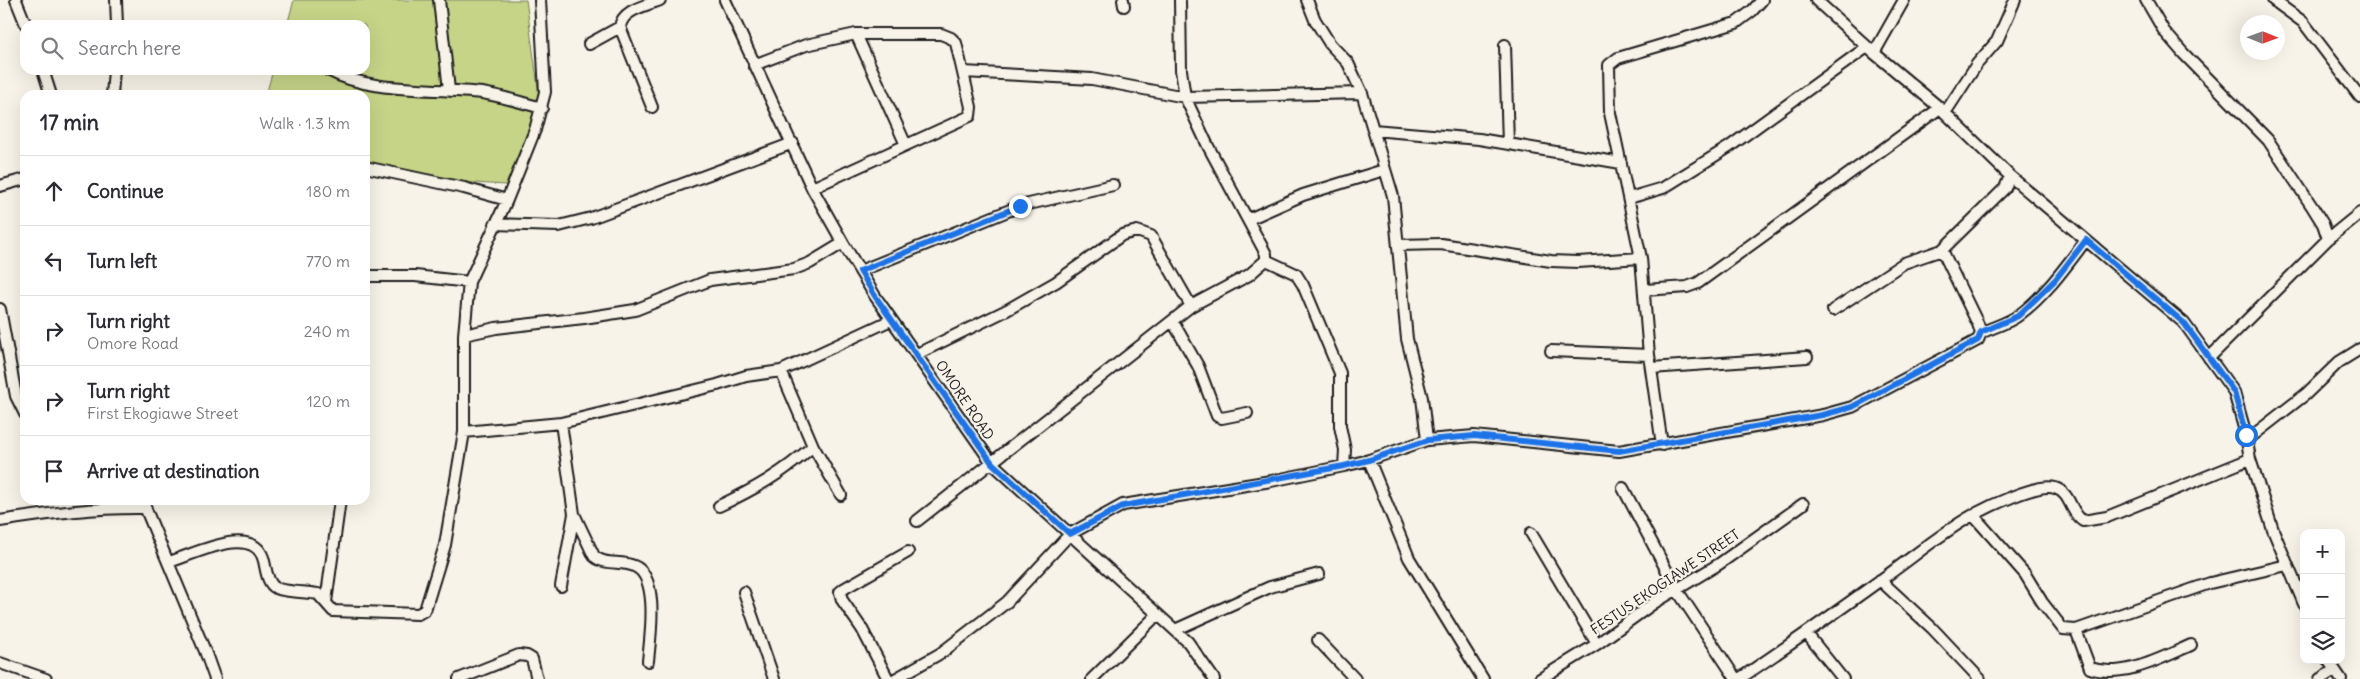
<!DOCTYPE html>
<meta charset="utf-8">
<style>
:root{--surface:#fff;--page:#f7f7f7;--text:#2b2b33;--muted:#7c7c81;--line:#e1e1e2}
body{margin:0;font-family:Delius,sans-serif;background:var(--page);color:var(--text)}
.controls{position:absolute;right:15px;bottom:15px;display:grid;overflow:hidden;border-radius:10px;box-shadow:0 5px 20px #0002}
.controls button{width:45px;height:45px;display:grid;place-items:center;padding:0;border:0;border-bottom:1px solid var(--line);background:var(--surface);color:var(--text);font:25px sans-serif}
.compass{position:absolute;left:2240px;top:15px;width:45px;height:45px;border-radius:50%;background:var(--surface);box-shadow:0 5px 20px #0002;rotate:91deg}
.stop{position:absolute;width:15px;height:15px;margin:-11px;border:4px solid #1a73e8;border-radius:50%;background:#fff}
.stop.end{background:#1a73e8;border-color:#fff;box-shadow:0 1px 5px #0008}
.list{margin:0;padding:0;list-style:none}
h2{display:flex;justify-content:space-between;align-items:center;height:65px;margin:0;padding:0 20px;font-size:21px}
h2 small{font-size:16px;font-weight:400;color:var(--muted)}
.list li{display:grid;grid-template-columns:32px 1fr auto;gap:15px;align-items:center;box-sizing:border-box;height:70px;padding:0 20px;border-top:1px solid var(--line)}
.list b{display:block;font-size:19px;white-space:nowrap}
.list p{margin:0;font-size:16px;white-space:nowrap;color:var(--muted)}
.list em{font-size:16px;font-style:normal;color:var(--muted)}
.icon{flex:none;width:28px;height:28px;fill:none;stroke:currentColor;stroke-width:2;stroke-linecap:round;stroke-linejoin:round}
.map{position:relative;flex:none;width:2360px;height:679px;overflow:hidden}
.search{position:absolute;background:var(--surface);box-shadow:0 5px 20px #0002;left:20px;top:20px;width:350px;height:55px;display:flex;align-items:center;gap:12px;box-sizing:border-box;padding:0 18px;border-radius:15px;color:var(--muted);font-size:19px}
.panel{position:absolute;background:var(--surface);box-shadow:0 5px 20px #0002;left:20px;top:90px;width:350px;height:415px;border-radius:15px}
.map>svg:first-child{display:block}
.green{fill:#c6d488;stroke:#717852}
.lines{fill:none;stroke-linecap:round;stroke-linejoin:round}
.street-casing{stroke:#1c1c1c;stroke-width:14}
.street{stroke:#f7f3e8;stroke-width:10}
.route{stroke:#1a73e8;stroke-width:6}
.labels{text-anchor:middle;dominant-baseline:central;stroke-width:4.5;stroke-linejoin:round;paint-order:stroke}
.street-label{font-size:14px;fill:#1c1c1c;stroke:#f7f3e8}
</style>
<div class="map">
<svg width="2360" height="679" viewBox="0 0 2360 679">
<rect width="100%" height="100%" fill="#f7f3e8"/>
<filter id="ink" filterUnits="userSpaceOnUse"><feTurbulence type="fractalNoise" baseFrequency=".02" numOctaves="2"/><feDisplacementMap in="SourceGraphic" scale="10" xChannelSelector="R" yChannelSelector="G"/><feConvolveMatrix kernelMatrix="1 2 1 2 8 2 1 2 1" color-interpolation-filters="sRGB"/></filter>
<g filter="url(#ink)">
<path class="green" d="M 294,0 L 526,0 L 540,102 L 506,185 L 474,183 L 365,167 L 365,95 L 266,95 L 273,70 L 365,70 L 365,25 L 287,25 Z"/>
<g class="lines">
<defs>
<path id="street" d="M 16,0 L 26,25
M 116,0 L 117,25
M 439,0 L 449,90
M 725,0 L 812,188 L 843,243 L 875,296 L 992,463 L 1188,642 L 1214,679
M 1123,0 L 1124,6
M 1307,0 L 1315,20 L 1330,44 L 1348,63 L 1362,93 L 1393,196 L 1407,339 L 1422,398 L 1427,440
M 1816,0 L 1874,53 L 1940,108 L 2010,176 L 2184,323 L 2234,392 L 2246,435 L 2250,459 L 2273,530 L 2304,604
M 2146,0 L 2164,31 L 2183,53 L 2268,140 L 2313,208 L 2323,224 L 2328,239
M 2273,0 L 2303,22 L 2360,97
M 856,34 L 906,145
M 589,44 L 620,27
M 1505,45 L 1508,144
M 1874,53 L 1904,0
M 754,65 L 806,45 L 856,34 L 941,34 L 951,38 L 956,43 L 971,107 L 970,116 L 812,188
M 43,70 L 51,95
M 328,70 C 372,94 433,87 482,93 C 502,96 522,103 542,108
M 964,72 L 1092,79 L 1185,97 L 1362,93
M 112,95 L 114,70
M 652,107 L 620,27 C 622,10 645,6 660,0
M 1945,113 L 1977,64 L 1997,41 L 2015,0
M 1373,130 L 1479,139 L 1621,163
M 365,167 L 464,188 L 507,200
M 0,186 L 25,179
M 1629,198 L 1663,188 L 1729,147 L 1867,47
M 1249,219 L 1303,195 L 1384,170
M 495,224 L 559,226 L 591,218 L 793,143
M 1399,245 L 1441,244 L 1551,261 L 1578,262 L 1641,258
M 1266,260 L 1296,274 L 1303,285 L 1340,373 L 1340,426 L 1345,450 L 1344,466
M 860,271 L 1020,206 L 1113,185
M 365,276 L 415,276 L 469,282
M 1645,290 L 1687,287 L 1698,283 L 1940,108
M 0,309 L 16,396 L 25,414
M 1833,310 L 1904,263 L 1942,250 L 2005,188 L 2010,176
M 1173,322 L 1198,366 L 1217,416 L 1222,418 L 1247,413
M 1981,333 C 1993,327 2009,323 2019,315 C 2046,295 2066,266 2086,240
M 464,335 L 496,328 L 584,318 L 635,310 L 710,280 L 794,269 L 810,263 L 843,243
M 1551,351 L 1649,355
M 917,354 L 1007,310 L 1056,282 L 1122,235 L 1137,231 L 1151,236 L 1191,306
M 2209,358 L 2328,239 L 2360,213
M 1651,368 L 1807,357
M 781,371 L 813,446 L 841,495
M 561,423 L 574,514 L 594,556 C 605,566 621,560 634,566 C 660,576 650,639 648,661
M 464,432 L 561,423 L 717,385 L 746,376 L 781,371 L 891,320
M 2247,440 L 2306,394 L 2339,362 L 2360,349
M 1662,445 L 1649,355 L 1641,258 L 1610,113 L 1609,65 L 1618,58 L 1736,23 L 1752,11 L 1762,0
M 1369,460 L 1409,558 L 1483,679
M 1623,488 L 1677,590 L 1736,679
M 142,500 L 205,651 L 215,679
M 719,506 C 755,489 783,473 813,446
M 1973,515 L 2025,574 L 2042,602 L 2063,629 L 2076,630 L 2210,583 L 2287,565
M 0,521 C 48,513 97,507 146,508
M 917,521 L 1191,306 L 1249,275 L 1266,260 L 1266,254 L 1208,146 L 1185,97 L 1181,70 L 1180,0
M 1531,533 L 1597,644
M 169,562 C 193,555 255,522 264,561 C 266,569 267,584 276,588 C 284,592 308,592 318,594 L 333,611 L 418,614 L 425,610 L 445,545 L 464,432 L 464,335 L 469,282 L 507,200 L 535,130 L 545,92 L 540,0
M 1880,580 L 1932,628 L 1980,679
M 561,586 L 574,514
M 744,592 L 774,679
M 326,602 L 340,500
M 1175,630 L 1270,587 L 1319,574
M 2076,630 L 2090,668 C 2123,679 2161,658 2191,645
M 1807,634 L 1843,679
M 1318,640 L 1355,679
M 2328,660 L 2341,679
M 0,663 L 46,679
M 459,679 L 519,655 L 527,656 L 532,659 L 537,679
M 888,679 L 862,629 L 842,600 L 840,592 L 845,588 L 908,552
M 895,679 L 941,653 L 1007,602 L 1070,534 L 1123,505 L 1271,481 L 1344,466 L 1369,460 L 1427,440 L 1474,436 L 1619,451 L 1823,415 L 1852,407 L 1978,340 L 1981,333 L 1978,324 L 1942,250
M 1092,679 L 1157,615
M 1540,679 L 1597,644 L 1654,603 L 1719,564 L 1803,504
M 1739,679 C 1787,647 1835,613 1882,579 C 1912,558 1941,533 1973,515 C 1988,507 2039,482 2055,488 C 2071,493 2070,513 2083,521 L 2107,517 L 2250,459
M 2320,679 L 2333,671"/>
</defs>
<use href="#street" class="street-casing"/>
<use href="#street" class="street"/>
</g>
</g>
<g class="lines" filter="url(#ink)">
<path class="route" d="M 1020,206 L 860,271 L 875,296 L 992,463 L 1070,534 L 1123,506 L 1344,466 L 1369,460 L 1428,440 L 1474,436 L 1619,451 L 1822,415 L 1852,407 L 1978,340 L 1981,332 L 2018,316 L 2055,280 L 2086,240 L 2184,323 L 2234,392 L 2246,435"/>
</g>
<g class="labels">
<g class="street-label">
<text transform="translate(965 400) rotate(56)">OMORE ROAD</text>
<text transform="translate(1665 582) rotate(-34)">FESTUS EKOGIAWE STREET</text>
</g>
</g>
</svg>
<div class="controls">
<button>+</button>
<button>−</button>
<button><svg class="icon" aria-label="layers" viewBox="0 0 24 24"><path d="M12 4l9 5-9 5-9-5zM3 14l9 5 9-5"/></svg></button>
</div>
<svg class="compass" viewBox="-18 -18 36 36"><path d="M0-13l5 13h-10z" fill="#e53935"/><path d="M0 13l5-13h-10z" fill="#7c7c81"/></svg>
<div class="stop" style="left:2246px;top:435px"></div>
<div class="stop end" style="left:1020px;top:206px"></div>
<div class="search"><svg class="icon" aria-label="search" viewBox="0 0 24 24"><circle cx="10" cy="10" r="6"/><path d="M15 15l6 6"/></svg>Search here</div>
<section class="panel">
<h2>17 min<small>Walk · 1.3 km</small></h2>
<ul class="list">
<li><svg class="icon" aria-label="ahead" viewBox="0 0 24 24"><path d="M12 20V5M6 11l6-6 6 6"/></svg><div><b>Continue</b></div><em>180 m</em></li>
<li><svg class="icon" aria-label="left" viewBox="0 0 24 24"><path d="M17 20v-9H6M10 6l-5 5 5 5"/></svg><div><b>Turn left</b></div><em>770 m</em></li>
<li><svg class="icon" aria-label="right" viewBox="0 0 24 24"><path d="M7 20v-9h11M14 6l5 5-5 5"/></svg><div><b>Turn right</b><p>Omore Road</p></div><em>240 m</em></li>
<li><svg class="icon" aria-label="right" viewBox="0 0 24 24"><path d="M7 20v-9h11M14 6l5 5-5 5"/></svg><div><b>Turn right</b><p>First Ekogiawe Street</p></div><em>120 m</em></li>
<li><svg class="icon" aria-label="arrive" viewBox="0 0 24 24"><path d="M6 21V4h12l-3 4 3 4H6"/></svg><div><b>Arrive at destination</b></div></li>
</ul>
</section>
</div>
